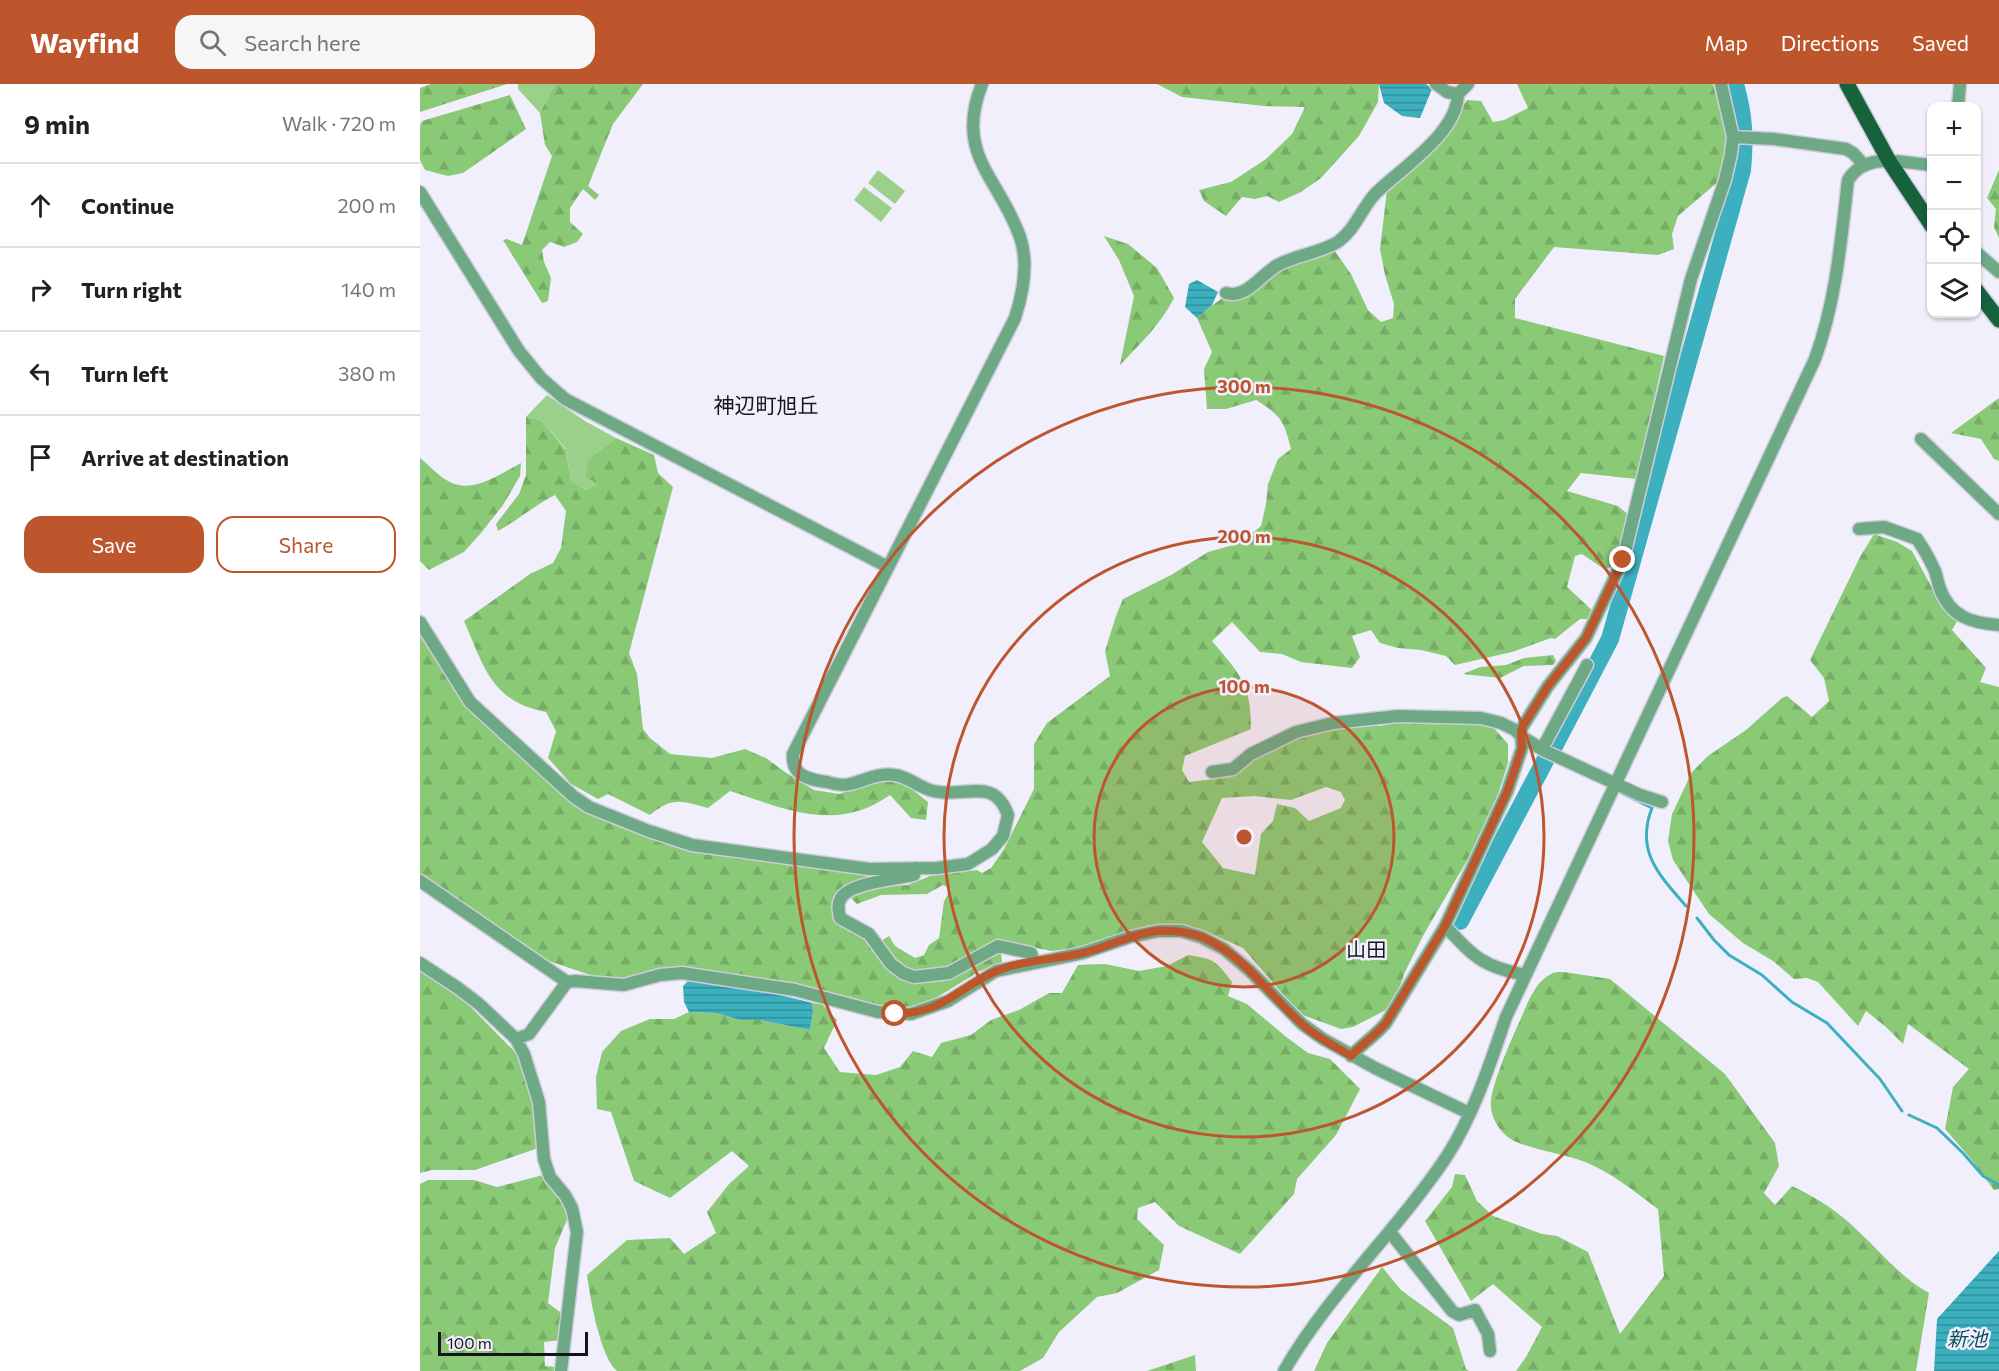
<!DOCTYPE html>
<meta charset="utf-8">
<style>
:root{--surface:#fff;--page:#f6f6f6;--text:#202124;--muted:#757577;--line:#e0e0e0;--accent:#bd552d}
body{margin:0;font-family:Commissioner,"Noto Sans JP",sans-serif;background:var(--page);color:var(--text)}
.controls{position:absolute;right:18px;top:18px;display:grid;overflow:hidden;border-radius:12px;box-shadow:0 2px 4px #0004}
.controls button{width:54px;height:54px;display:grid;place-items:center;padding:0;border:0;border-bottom:2px solid var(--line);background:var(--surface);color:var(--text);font:30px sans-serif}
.scale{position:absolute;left:18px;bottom:15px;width:150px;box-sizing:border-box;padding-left:6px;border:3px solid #16141c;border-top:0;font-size:16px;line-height:21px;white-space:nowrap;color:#16141c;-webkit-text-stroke:4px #f2effd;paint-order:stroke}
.stop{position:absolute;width:18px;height:18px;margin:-14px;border:4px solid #bd552d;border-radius:50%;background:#fff}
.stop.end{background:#bd552d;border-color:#fff;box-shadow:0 2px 6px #0008}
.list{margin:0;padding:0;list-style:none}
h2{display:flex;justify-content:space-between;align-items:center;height:78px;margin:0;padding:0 24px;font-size:26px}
h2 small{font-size:20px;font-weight:400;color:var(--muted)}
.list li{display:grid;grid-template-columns:39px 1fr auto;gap:18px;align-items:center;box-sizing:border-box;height:84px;padding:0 24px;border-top:2px solid var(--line)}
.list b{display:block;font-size:22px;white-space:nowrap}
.list em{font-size:20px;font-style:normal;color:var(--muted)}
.actions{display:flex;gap:12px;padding:18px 24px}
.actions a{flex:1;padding:14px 0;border:2px solid var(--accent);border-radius:18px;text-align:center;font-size:21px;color:var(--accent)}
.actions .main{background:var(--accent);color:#fff}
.icon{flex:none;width:33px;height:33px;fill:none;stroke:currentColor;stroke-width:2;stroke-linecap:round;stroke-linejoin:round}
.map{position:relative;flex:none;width:1579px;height:1287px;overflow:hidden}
header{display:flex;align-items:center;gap:36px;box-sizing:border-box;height:84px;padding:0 30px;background:var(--accent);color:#fff}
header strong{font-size:28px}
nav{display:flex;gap:33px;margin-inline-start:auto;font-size:21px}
.search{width:420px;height:54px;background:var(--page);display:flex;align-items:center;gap:15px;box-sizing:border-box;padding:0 21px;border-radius:18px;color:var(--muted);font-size:22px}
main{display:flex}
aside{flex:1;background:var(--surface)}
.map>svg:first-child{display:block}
.grass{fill:#9ad089}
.forest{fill:url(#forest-firs);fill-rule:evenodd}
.water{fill:url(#water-rules)}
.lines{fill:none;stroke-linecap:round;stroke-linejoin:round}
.stream{stroke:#3cb0bf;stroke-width:3}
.river{stroke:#3cb0bf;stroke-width:18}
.minor-casing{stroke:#cfccd9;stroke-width:15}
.major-casing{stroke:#cfccd9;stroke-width:18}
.minor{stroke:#6ca984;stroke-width:12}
.major{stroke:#15623c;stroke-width:15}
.route{stroke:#bd552d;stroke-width:8}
.ring{fill:none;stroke:#bd552d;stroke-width:3}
.labels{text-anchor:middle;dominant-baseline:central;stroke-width:5;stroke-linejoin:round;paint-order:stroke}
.neighbourhood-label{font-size:20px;fill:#16141c;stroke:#f2effd}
.water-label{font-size:20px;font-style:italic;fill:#084e56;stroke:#f2effd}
.quarter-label{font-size:21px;fill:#16141c;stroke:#f2effd}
.centre{fill:#bd552d;stroke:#f2effd;stroke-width:3}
.ring-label{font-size:18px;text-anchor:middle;font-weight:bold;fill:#bd552d;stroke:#f2effd;stroke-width:5;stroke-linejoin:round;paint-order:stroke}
</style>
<header>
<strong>Wayfind</strong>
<div class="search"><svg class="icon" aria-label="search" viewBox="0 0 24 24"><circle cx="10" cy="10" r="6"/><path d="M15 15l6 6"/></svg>Search here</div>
<nav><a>Map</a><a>Directions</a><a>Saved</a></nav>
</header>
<main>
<aside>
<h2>9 min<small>Walk · 720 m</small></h2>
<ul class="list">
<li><svg class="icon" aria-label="ahead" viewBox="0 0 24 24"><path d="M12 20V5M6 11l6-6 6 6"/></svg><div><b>Continue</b></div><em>200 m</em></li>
<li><svg class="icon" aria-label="right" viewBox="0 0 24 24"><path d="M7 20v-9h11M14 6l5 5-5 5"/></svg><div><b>Turn right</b></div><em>140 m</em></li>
<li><svg class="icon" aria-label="left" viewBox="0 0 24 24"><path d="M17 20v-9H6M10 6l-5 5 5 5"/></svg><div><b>Turn left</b></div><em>380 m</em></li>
<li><svg class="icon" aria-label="arrive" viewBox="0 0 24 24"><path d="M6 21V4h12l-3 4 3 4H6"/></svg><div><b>Arrive at destination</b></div></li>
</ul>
<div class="actions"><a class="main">Save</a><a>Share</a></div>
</aside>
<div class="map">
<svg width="1579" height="1287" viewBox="0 0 1579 1287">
<defs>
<pattern id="forest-firs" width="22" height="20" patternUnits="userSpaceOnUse" patternTransform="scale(1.5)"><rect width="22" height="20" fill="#8ac976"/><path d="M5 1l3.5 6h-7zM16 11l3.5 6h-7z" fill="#76ac66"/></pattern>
<pattern id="water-rules" width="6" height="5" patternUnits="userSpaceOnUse" patternTransform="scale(1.5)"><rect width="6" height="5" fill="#3cb0bf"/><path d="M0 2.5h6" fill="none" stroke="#318e9a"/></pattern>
</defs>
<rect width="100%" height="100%" fill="#f2effd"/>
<path class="grass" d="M 98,0 L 135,0 L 120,29 L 98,5 Z
M 458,86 L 485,107 L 475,120 L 448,99 Z
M 444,103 L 472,124 L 461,138 L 434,116 Z
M 127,311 L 165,337 L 196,354 L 168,376 L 178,400 L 168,406 L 151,399 L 146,365 L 121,336 L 106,333 Z"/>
<path class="forest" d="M 11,0 L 87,0 L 0,28 L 0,4 Z
M 135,0 L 223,0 L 193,40 L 168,102 L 179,111 L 175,116 L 163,105 L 150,124 L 150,138 L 163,150 L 157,158 L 144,163 L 130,158 L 122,166 L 124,178 L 131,194 L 128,217 L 122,219 L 83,156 L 87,155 L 102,161 L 132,72 L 125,61 L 120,29 Z
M 737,0 L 959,0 L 958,18 L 939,52 L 901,94 L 881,108 L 859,118 L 847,112 L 835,115 L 822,113 L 806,132 L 784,117 L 779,106 L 811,98 L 846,75 L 872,50 L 885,23 L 844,22 L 762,13 Z
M 1097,0 L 1293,0 L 1307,53 L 1299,97 L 1258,132 L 1252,150 L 1254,165 L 1238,171 L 1134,163 L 1095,215 L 1095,234 L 1244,272 L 1216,395 L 1161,389 L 1147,407 L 1198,422 L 1210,432 L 1195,482 L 1184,485 L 1162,470 L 1155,472 L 1147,503 L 1175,529 L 1168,535 L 1160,535 L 1135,555 L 1131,554 L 1092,568 L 1035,581 L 1026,572 L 1001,566 L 978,564 L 960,559 L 951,546 L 932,552 L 940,573 L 932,584 L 881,578 L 862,570 L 840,568 L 812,538 L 792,557 C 820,591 831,598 831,645 L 765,672 L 762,686 L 769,698 L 811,693 L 836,672 L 874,650 L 910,641 L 960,642 L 984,637 L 1046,636 L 1071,641 L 1088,660 L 1088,679 L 1078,710 L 1052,768 L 1004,850 L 985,888 L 974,918 L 964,927 L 933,943 L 921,945 L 880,930 L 823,864 L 781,845 L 750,840 L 729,841 L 664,863 L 631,867 L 578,856 L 559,865 L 547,875 L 529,883 L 504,887 L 487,885 L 475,876 L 461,857 L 469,852 L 475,862 L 495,874 L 504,871 L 509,861 L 519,854 L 524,817 L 531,805 L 523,801 L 507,810 L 461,811 L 437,820 L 431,814 L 438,807 L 455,803 L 488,801 L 510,792 L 557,786 L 562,789 L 571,784 L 584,765 L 614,705 L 614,660 L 627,639 L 690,592 L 685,567 L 696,532 L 703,515 L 751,491 L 788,468 L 820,459 L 841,442 L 846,420 L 848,400 L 858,375 L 871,365 C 864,336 860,331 836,316 L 806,325 L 787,325 L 784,285 L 792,268 L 777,234 C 815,199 865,182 912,163 L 931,190 L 948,226 L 961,238 L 973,234 L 974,220 L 965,191 L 960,165 L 967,106 L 1022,51 L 1047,16 L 1061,17 L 1073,38 L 1084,36 L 1108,24 ZM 906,703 L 921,708 L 925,716 L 921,724 L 889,737 L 875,724 L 857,720 L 853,737 L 841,750 L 835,791 L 803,784 L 782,758 L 802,714 L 835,712 L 871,716 Z
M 90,11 L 106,45 L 43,89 L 28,92 L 5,86 L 0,76 L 0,42 L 2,37 Z
M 1579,86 L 1579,154 L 1574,143 L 1576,125 L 1567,114 Z
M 684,152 L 708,160 L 737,184 L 754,214 C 741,240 720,260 700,281 L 714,212 L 699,176 Z
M 1579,314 L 1579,377 L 1574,375 L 1561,355 L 1531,349 Z
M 106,333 L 121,336 L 146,366 L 151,398 L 167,406 L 178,400 L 166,393 L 168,376 L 196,354 L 234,371 L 238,389 L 253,403 L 209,569 L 217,590 L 223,645 L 230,654 L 250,670 L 292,674 L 325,665 L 346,674 L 365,688 L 394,706 L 420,710 L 450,696 L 479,695 L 508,718 L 506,736 L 491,734 L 470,711 C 461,717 451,723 441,726 C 398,741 351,720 310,707 L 288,724 C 261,717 253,712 230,731 L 188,710 L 178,715 L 151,700 L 128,674 L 136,647 L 126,628 C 71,618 64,582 44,537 L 110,490 L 133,479 L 141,464 L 146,427 L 135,411 C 115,421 98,436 78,447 L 76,440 L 99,410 L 106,391 Z
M 0,374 C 9,381 19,393 30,398 C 53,410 80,390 101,379 L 100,392 L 83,421 L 61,449 L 44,468 L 9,486 L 0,477 Z
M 1454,450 L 1477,458 L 1492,467 L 1523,524 L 1537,537 L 1532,546 L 1566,584 L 1560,598 L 1579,603 L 1579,1105 L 1574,1106 L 1551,1075 L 1525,1045 L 1533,1003 L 1549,985 L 1488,940 L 1483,960 L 1466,943 L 1446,927 L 1438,942 L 1398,898 L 1387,894 L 1374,895 L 1353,877 L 1323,859 L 1289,830 L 1253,776 L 1248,757 L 1252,730 L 1272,688 L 1288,672 L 1326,646 L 1362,614 L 1367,612 L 1392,633 L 1409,617 L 1404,594 L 1390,576 L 1440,473 Z
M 0,540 L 48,618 L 153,712 L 218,747 L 443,788 L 448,794 C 434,800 419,804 412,819 L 416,828 L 446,851 L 456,866 L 502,895 L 531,894 L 547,887 L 572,868 L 581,868 L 582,878 L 558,888 L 508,919 L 489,925 L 470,926 L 384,903 L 265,883 L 201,895 L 179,894 L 126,876 L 0,796 Z
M 1133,571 L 1136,577 L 1133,581 L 1104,582 L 1080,594 L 1043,590 L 1060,583 L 1086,581 L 1104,574 Z
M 768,871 C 795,875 796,877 812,898 L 808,912 L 827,920 L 865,952 L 888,969 L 910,975 L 940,1005 L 916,1051 L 877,1095 L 874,1110 L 820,1170 L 759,1142 L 735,1118 L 718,1124 L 717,1135 L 744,1161 L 739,1186 L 697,1209 L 677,1213 L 639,1248 L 623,1274 L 600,1287 L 197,1287 C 180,1273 170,1213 167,1191 L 207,1156 L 250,1154 L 264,1170 L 296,1149 L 287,1128 L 309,1100 L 329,1082 L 312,1067 L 250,1114 L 214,1097 L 191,1028 L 177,1025 L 176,993 L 182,968 L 201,947 L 230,935 L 254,935 L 269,928 L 296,929 L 320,936 L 340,936 L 390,946 L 393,928 L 392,919 L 402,920 L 417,936 L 404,964 L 420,988 L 456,991 L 480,983 L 493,967 L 512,973 L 521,959 L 551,951 L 571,936 L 599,926 L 629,909 L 642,909 L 658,881 L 685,880 L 719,887 L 747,882 Z
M 0,884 L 36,908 L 96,969 L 103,984 L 113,1016 L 118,1064 L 55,1086 L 12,1086 L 0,1089 Z
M 1144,888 L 1190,895 L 1305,990 L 1355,1059 L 1359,1082 L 1344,1109 L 1355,1121 L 1372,1102 C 1397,1114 1418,1127 1438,1147 C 1461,1168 1481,1194 1509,1209 L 1496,1287 L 1096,1287 L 1106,1273 L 1122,1243 L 1073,1200 L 1051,1217 L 1005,1137 L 1032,1103 L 1035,1090 L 1045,1091 L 1057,1117 L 1073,1132 L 1122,1150 L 1137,1152 L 1168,1168 L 1200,1250 L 1244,1192 L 1238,1125 C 1215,1108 1191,1088 1165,1078 C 1143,1070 1120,1067 1099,1059 C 1082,1053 1069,1034 1071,1016 C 1073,998 1089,961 1097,943 C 1105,927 1113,898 1131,890 C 1134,888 1140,888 1144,888 Z
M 123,1091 L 149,1131 L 135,1164 L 128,1219 L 140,1228 L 142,1256 L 124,1258 L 125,1282 L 136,1283 L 135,1287 L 0,1287 L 0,1100 L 8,1096 L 54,1096 L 77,1103 Z
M 962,1183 L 981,1206 L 1033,1244 L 1046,1285 L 1049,1287 L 894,1287 L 907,1259 Z
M 775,1271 L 776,1287 L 727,1287 Z"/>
<path class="water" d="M 959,0 L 1006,0 L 1012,5 L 1000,34 L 982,32 L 964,19 Z
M 777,196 L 798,208 L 792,221 L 777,234 L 765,223 L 769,200 Z
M 268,897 C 310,900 351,908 392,919 L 393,928 L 390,946 L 340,936 L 320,936 L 296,929 L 269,928 L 264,918 L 263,902 Z
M 1579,1167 L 1579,1287 L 1514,1287 L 1517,1235 Z"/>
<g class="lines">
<path class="stream" d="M 1199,708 L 1232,724 C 1215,767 1239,791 1266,822
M 1277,834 L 1294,856 L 1309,871 L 1342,891 L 1372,918 L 1407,939 L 1460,995 L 1482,1027
M 1489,1031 L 1517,1044 L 1543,1069 L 1563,1092 L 1579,1101"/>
<path class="river" d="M 1132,666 L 1190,555 L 1322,86 C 1325,53 1324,32 1315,0
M 1040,837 L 1127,673"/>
<defs>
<path id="minor" d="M 1016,0 L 1027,8 L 1038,10 L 1048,0
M 1538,22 L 1540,0
M 1313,53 L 1354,55 L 1426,65 L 1433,69 L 1444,81
M 0,108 L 99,267 L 121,294 L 145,315 L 468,483
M 1556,168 L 1579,188
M 806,209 C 826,215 841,191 856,182 C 874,171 904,168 919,157 C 936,144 942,124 955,110 C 980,85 1037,50 1038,10
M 1501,355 L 1579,430
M 1439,445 L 1464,443 L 1497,455 C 1504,465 1510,476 1515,487 C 1517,493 1518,499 1520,505 C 1531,533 1551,539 1579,541
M 0,538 L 50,618 L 153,712 L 169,723 L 229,747 L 272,761 L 449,785 L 517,784 L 548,780 L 572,765 L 583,752 L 588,731 C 574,691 544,715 513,707 C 500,704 489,693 475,691 C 459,688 444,697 430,700 C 423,702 414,700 407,698 C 390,696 371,692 373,670 L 595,234 C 603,209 609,179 600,153 C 579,93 534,71 562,0
M 1122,665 L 1167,581
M 792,688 L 813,685 L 831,670 L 876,648 L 913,639 L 978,632 L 1061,634 L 1081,639 L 1095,646 L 1102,653 L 1125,667 L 1220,711 L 1242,718
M 496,784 L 494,791 C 478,795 426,799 420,816 C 417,821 419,828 420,834 L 449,850 L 471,880 L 483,889 L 494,893 L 529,889 L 578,862 L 611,869 L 614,878
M 0,797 L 147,898
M 1025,842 C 1054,873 1063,883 1106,891
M 0,879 L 38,904 L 59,920 L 96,955 L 104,970 L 119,1018 L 124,1075 L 130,1093 L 145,1111 L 152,1124 L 157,1148 L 141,1287
M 96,955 L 109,950 L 147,898 L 155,897 L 204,901 L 240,891 L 262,889 L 375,906 L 458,928 L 491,930 L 528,917 L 576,887 L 663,869 L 710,853 L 738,847 L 761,847 L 781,853 L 804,865 L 829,886 L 882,940 L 903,955 L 955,984 L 1049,1029
M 931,972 C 942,960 955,952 966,939 L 1025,842 L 1087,708 L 1102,664 L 1101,647 L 1103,642 L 1128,602 L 1166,554 L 1203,476 L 1271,195 L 1305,96 L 1311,70 L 1313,53 L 1301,0
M 970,1148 L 1032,1227 L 1039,1231 L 1055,1226 L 1068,1250 L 1070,1267
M 864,1287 C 909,1209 977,1147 1027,1072 C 1054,1030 1070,980 1086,933 L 1395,275 C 1416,217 1421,157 1428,96 C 1446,67 1483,79 1512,81"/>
<path id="major" d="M 1427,0 L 1469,77 L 1512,142
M 1556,206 L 1579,236"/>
</defs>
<use href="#minor" class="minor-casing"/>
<use href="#major" class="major-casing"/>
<use href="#minor" class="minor"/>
<use href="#major" class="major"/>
</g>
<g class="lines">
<path class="route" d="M 475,930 C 523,929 535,906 574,888 C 601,876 634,876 663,869 C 688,863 711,850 737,847 C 752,846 769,848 782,853 C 824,871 849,911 882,940 C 896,953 915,962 931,972 C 942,960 955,952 966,939 L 1025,842 L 1087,708 L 1102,664 L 1101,647 L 1103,642 L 1128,602 L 1166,554 L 1203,476"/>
</g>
<circle cx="824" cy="753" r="150" fill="#bd552d" fill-opacity=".12"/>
<g class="ring">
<circle cx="824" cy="753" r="150"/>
<circle cx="824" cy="753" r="300"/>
<circle cx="824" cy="753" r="450"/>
</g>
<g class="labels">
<g class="neighbourhood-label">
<text x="946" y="865">山田</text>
</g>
<g class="water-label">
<text x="1547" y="1254">新池</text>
</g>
<g class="quarter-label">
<text x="346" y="320">神辺町旭丘</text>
</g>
</g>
<circle cx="824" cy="753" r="9" class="centre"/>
<g class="ring-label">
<text x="824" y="309">300 m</text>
<text x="824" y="459">200 m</text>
<text x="824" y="609">100 m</text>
</g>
</svg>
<div class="controls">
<button>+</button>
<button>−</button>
<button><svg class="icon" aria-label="locate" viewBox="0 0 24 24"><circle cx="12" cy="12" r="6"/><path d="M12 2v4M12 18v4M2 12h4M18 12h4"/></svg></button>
<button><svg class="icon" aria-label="layers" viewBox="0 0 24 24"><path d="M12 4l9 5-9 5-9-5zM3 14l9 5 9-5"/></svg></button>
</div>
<div class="scale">100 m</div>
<div class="stop" style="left:475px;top:930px"></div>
<div class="stop end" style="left:1203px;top:476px"></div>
</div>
</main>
